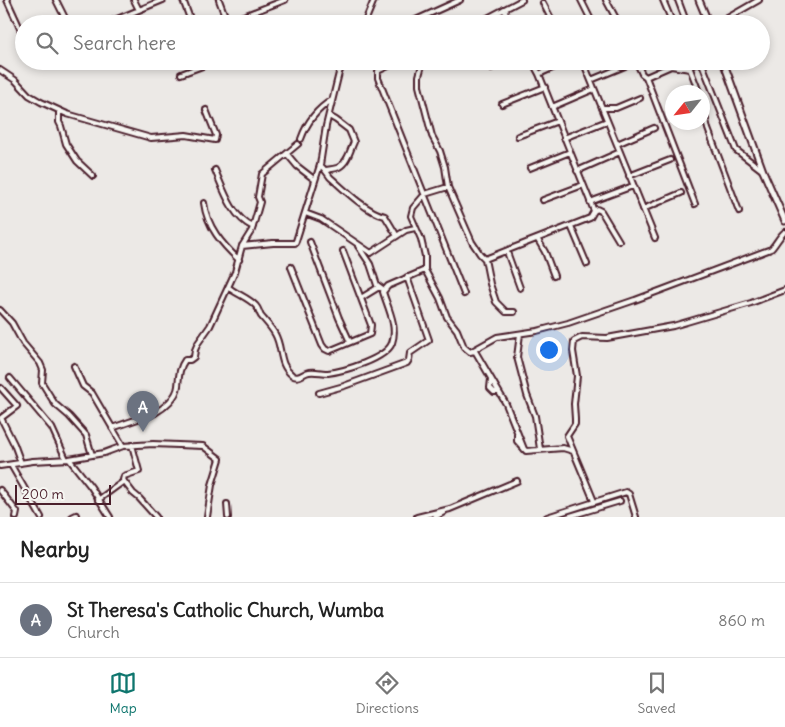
<!DOCTYPE html>
<style>
:root{--surface:#fff;--page:#f6f6f6;--text:#222;--muted:#767676;--line:#e0e0e0;--accent:#0f766e}
body{margin:0;font-family:Delius,sans-serif;background:var(--page);color:var(--text)}
.compass{position:absolute;left:665px;top:85px;width:45px;height:45px;border-radius:50%;background:var(--surface);box-shadow:0 2px 8px #0003;rotate:240deg}
.scale{position:absolute;left:15px;bottom:12px;width:96px;box-sizing:border-box;padding-left:5px;border:2px solid #4a1f2b;border-top:0;font-size:14px;line-height:18px;white-space:nowrap;color:#4a1f2b;-webkit-text-stroke:4px #f6f6f2;paint-order:stroke}
.you{position:absolute;left:548px;top:349px;width:18px;height:18px;margin:-12px;border:4px solid #fff;border-radius:50%;background:#1a73e8;box-shadow:0 0 0 8px #1a73e833}
.badge{display:grid;place-items:center;width:32px;height:32px;border-radius:50%;background:var(--accent);color:#fff;font-size:16px;font-weight:700}
.pin{position:absolute;translate:-50% -41px;filter:drop-shadow(0 1px 2px #0008)}
.pin::after{content:'';position:absolute;top:26px;width:18px;height:15px;background:inherit;clip-path:polygon(0 0,100% 0,50% 100%)}
.list{margin:0;padding:0;list-style:none}
h2{display:flex;justify-content:space-between;align-items:center;height:65px;margin:0;padding:0 20px;font-size:21px}
h2 small{font-size:16px;font-weight:400;color:var(--muted)}
.list li{display:grid;grid-template-columns:32px 1fr auto;gap:15px;align-items:center;box-sizing:border-box;height:75px;padding:0 20px;border-top:1px solid var(--line)}
.list b{display:block;font-size:19px;white-space:nowrap}
.list p{margin:0;font-size:16px;white-space:nowrap;color:var(--muted)}
.list em{font-size:16px;font-style:normal;color:var(--muted)}
.icon{flex:none;width:28px;height:28px;fill:none;stroke:currentColor;stroke-width:2;stroke-linecap:round;stroke-linejoin:round}
.map{position:relative;flex:none;width:785px;height:517px;overflow:hidden}
.search{position:absolute;background:var(--surface);box-shadow:0 2px 8px #0003;left:15px;right:15px;top:15px;height:55px;display:flex;align-items:center;gap:12px;box-sizing:border-box;padding:0 18px;border-radius:28px;color:var(--muted);font-size:19px}
.sheet{height:140px;background:var(--surface)}
nav{display:flex;justify-content:space-around;align-items:center;box-sizing:border-box;height:70px;border-top:1px solid var(--line);background:var(--surface);font-size:14px;color:var(--muted)}
nav a{display:grid;justify-items:center;gap:2px}
nav .on{color:var(--accent)}
.map>svg:first-child{display:block}
.lines{fill:none;stroke-linecap:round;stroke-linejoin:round}
.minor-casing{stroke:#4a1f2b;stroke-width:8}
.major-casing{stroke:#4a1f2b;stroke-width:9}
.minor{stroke:#f6f6f2;stroke-width:4}
.major{stroke:#f6f6f2;stroke-width:5}
</style>
<div class="map">
<svg width="785" height="517" viewBox="0 0 785 517">
<rect width="100%" height="100%" fill="#ece9e6"/>
<filter id="ink" filterUnits="userSpaceOnUse"><feTurbulence type="fractalNoise" baseFrequency=".02" numOctaves="2"/><feDisplacementMap in="SourceGraphic" scale="10" xChannelSelector="R" yChannelSelector="G"/><feConvolveMatrix kernelMatrix="1 2 1 2 8 2 1 2 1" color-interpolation-filters="sRGB"/></filter>
<g filter="url(#ink)">
<g class="lines">
<defs>
<path id="minor" d="M 7,0 L 24,37
M 56,0 L 68,24
M 134,0 L 139,10
M 183,0 L 192,24
M 219,0 L 228,24
M 581,0 L 593,24
M 606,0 L 619,24
M 663,0 L 673,24
M 678,0 L 687,24
M 543,3 L 554,24
M 504,9 L 511,24
M 228,22 L 285,0
M 105,24 L 163,0
M 180,24 L 190,21
M 364,24 L 374,0
M 407,24 L 460,0
M 476,24 L 522,0
M 717,24 L 759,0
M 169,61 L 170,63
M 399,61 L 378,71 L 378,78 L 464,294
M 425,61 L 422,65 L 419,76 L 419,86 L 432,136 L 440,151 L 445,167 L 448,187 L 472,242 L 480,254 L 485,259 L 490,284 L 496,302 L 506,312 L 514,312
M 583,61 L 655,238
M 636,61 L 642,74 L 646,77 L 695,204
M 687,61 L 699,92
M 701,61 L 736,150 L 762,170
M 671,66 L 690,69
M 689,67 L 701,61
M 491,68 L 503,61
M 0,70 L 15,80 L 29,95 L 41,102 L 67,114 L 151,138 L 186,135 L 215,140 L 216,135 L 206,110
M 181,74 L 216,61
M 539,74 L 568,61
M 646,77 L 671,66 L 675,61
M 591,80 L 625,66
M 702,102 L 708,129 L 739,211
M 502,104 L 545,87
M 552,107 L 594,89
M 602,108 L 616,108 L 640,98
M 59,111 L 59,122 L 61,126 L 66,144 L 77,161 L 93,176
M 518,136 L 558,121
M 564,138 L 607,121
M 301,139 C 307,122 317,109 332,100
M 617,144 L 654,128
M 287,154 L 297,166 L 315,180
M 320,165 C 325,169 327,173 330,177 C 343,189 368,213 385,216 L 397,236
M 530,168 L 570,152
M 215,170 C 224,191 232,217 253,227
M 326,170 C 330,169 336,169 339,167 C 348,162 350,150 354,142 L 349,130 L 336,120 L 329,116
M 577,171 L 620,152
M 629,176 L 670,160
M 448,187 L 425,194 L 413,208 L 411,216 L 421,239 L 425,256 L 425,270 L 440,298 L 447,317 L 457,330 L 464,347 L 470,352 L 475,351 L 506,404 L 524,449
M 543,200 L 583,185
M 590,202 L 633,186
M 204,203 C 207,227 222,244 239,260
M 643,209 L 681,193
M 594,211 L 597,209 L 601,211 L 619,241
M 305,213 L 321,219 L 371,253 L 406,230 L 415,228
M 571,226 L 587,264
M 538,240 L 545,252 L 554,276
M 310,242 L 339,318 L 350,342
M 242,246 L 273,243 L 295,243 L 296,241 L 320,165 L 326,126 L 339,73 L 344,61
M 358,246 L 370,264 L 377,285 L 384,290
M 507,252 L 520,288
M 485,259 L 590,218 L 594,211 L 539,74 L 532,61
M 291,267 L 322,345 L 325,349 L 329,351 L 370,334 L 371,325 L 343,251
M 228,287 C 236,294 249,298 256,306 C 259,309 259,313 261,316 C 266,322 271,327 275,334 C 283,348 278,364 292,375 C 298,380 303,373 309,372 C 315,371 322,373 328,373 C 344,371 386,359 392,343 C 398,327 388,308 383,292 L 388,286 L 425,270
M 361,298 L 379,287
M 0,310 L 12,323 L 23,343 L 40,363 L 43,370 L 42,383 L 55,404 L 69,416 L 86,435 L 92,455
M 520,334 L 517,357 L 527,395 L 535,416 L 540,449
M 472,351 L 497,337 L 537,331 L 568,323 L 635,300 L 771,249 C 776,244 780,235 785,232
M 74,366 L 83,386 L 92,393 L 123,446
M 10,378 L 52,428 L 66,459
M 491,379 L 490,388 L 494,392 L 498,392
M 1,388 L 17,406 L 1,418 L 14,444 L 21,463
M 319,393 L 344,386 L 407,363 L 409,360 L 410,353 L 429,340 L 407,277
M 112,428 L 155,413 C 164,408 177,397 178,386 C 179,377 179,368 185,360 L 190,360 L 194,357 L 195,350 L 198,343 L 210,326 L 235,272 L 242,246 L 252,230 L 260,202 L 258,197 L 262,174 L 298,144
M 517,434 L 517,441 L 526,451 L 563,448 L 573,451
M 132,445 L 139,471 L 124,476 L 123,480 L 133,493 L 139,498 L 156,517
M 69,459 L 91,487 L 110,517
M 11,465 L 41,517
M 0,466 L 33,461 L 69,459 L 104,453 L 123,446 L 153,444 L 203,446 L 220,459 L 212,485 L 207,517
M 0,490 L 17,512 L 16,517
M 98,500 L 124,481
M 594,501 L 567,436 L 575,424 L 575,419 L 574,404 L 577,376 L 573,351 L 574,341 L 582,337 L 607,338 L 673,326 L 751,303 L 785,290
M 227,504 L 228,517
M 72,517 L 76,515
M 417,517 L 450,509 L 517,481
M 435,517 L 444,512
M 547,517 L 626,492 L 629,494 L 636,517
M 567,517 L 620,501"/>
<path id="major" d="M 699,0 L 709,24
M 723,61 L 763,171 L 785,221"/>
</defs>
<use href="#minor" class="minor-casing"/>
<use href="#major" class="major-casing"/>
<use href="#minor" class="minor"/>
<use href="#major" class="major"/>
</g>
</g>
</svg>
<svg class="compass" viewBox="-18 -18 36 36"><path d="M0-13l5 13h-10z" fill="#e53935"/><path d="M0 13l5-13h-10z" fill="#767676"/></svg>
<div class="scale">200 m</div>
<div class="you"></div>
<div class="pin badge" style="left:143px;top:432px;background:#6b7280">A</div>
<div class="search"><svg class="icon" aria-label="search" viewBox="0 0 24 24"><circle cx="10" cy="10" r="6"/><path d="M15 15l6 6"/></svg>Search here</div>
</div>
<section class="sheet">
<h2>Nearby<small></small></h2>
<ul class="list">
<li><span class="badge" style="background:#6b7280">A</span><div><b>St Theresa's Catholic Church, Wumba</b><p>Church</p></div><em>860 m</em></li>
</ul>
</section>
<nav>
<a class="on"><svg class="icon" aria-label="map" viewBox="0 0 24 24"><path d="M3 6l6-2 6 2 6-2v14l-6 2-6-2-6 2zM9 4v14M15 6v14"/></svg>Map</a>
<a><svg class="icon" aria-label="directions" viewBox="0 0 24 24"><path d="M12 3l9 9-9 9-9-9zM9 14v-3h6M13 9l2 2-2 2"/></svg>Directions</a>
<a><svg class="icon" aria-label="saved" viewBox="0 0 24 24"><path d="M7 4h10v16l-5-4-5 4z"/></svg>Saved</a>
</nav>
